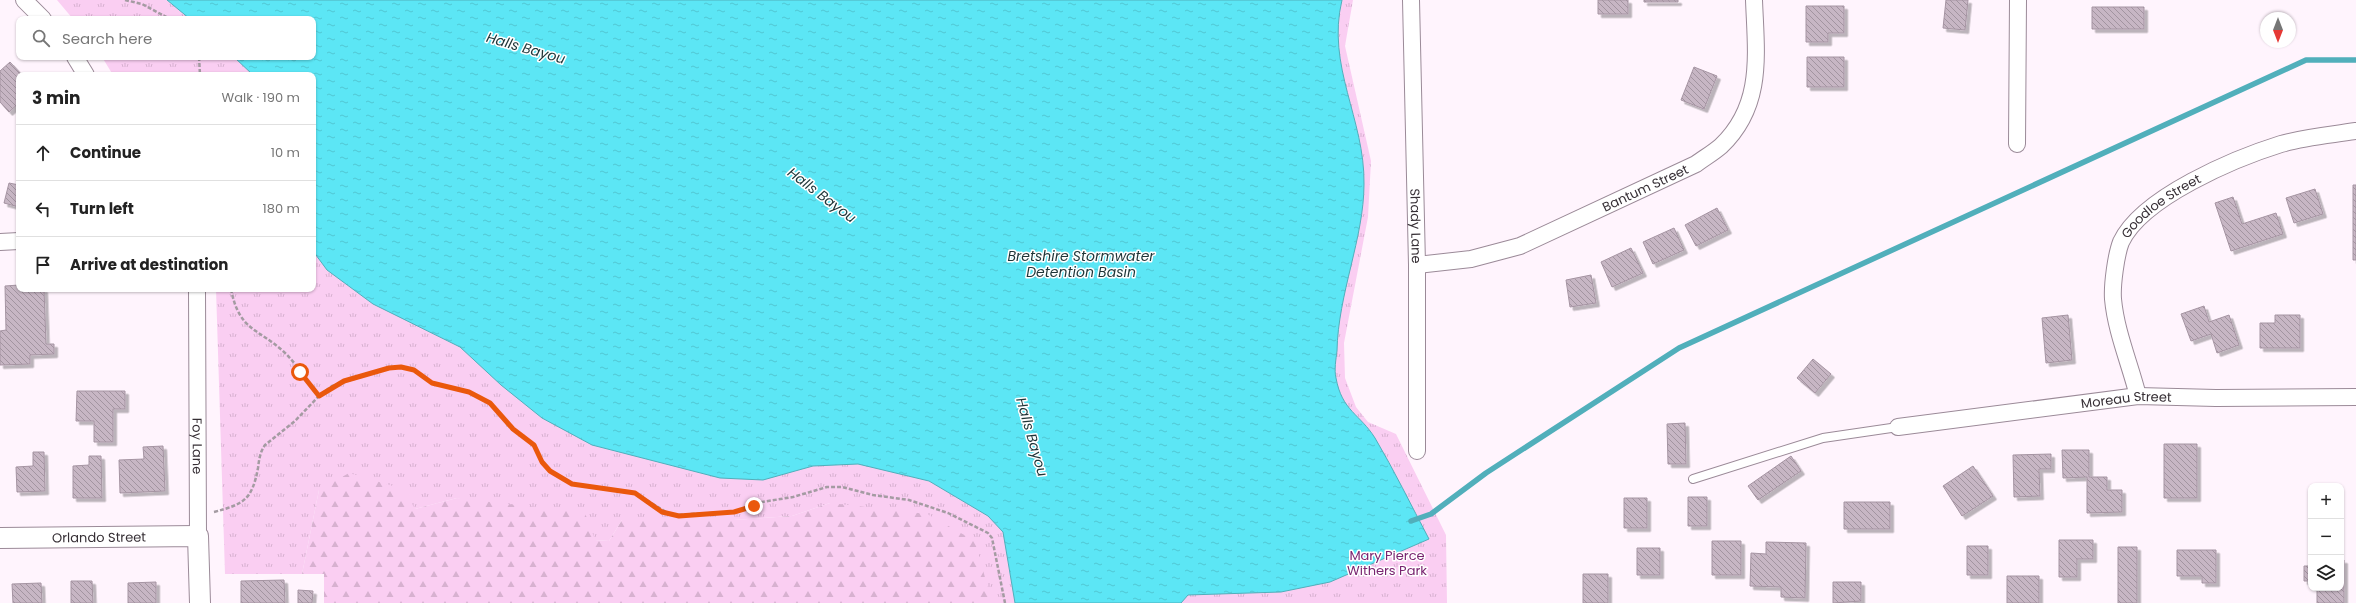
<!DOCTYPE html>
<meta charset="utf-8">
<style>
:root{--surface:#fff;--page:#f2f2f2;--text:#222;--muted:#767676;--line:#e0e0e0}
body{margin:0;font-family:Poppins,sans-serif;background:var(--page);color:var(--text)}
.controls{position:absolute;right:12px;bottom:12px;display:grid;overflow:hidden;border-radius:8px;box-shadow:0 1px 3px #0004}
.controls button{width:36px;height:36px;display:grid;place-items:center;padding:0;border:0;border-bottom:1px solid var(--line);background:var(--surface);color:var(--text);font:20px sans-serif}
.compass{position:absolute;left:2260px;top:12px;width:36px;height:36px;border-radius:50%;background:var(--surface);box-shadow:0 1px 3px #0004;rotate:180deg}
.stop{position:absolute;width:12px;height:12px;margin:-9px;border:3px solid #ea580c;border-radius:50%;background:#fff}
.stop.end{background:#ea580c;border-color:#fff;box-shadow:0 1px 4px #0008}
.list{margin:0;padding:0;list-style:none}
h2{display:flex;justify-content:space-between;align-items:center;height:52px;margin:0;padding:0 16px;font-size:17px}
h2 small{font-size:13px;font-weight:400;color:var(--muted)}
.list li{display:grid;grid-template-columns:26px 1fr auto;gap:12px;align-items:center;box-sizing:border-box;height:56px;padding:0 16px;border-top:1px solid var(--line)}
.list b{display:block;font-size:15px;white-space:nowrap}
.list em{font-size:13px;font-style:normal;color:var(--muted)}
.icon{flex:none;width:22px;height:22px;fill:none;stroke:currentColor;stroke-width:2;stroke-linecap:round;stroke-linejoin:round}
.map{position:relative;flex:none;width:2356px;height:603px;overflow:hidden}
.search{position:absolute;background:var(--surface);box-shadow:0 1px 3px #0004;left:16px;top:16px;width:300px;height:44px;display:flex;align-items:center;gap:10px;box-sizing:border-box;padding:0 14px;border-radius:8px;color:var(--muted);font-size:15px}
.panel{position:absolute;background:var(--surface);box-shadow:0 1px 3px #0004;left:16px;top:72px;width:300px;height:220px;border-radius:8px}
.map>svg:first-child{display:block}
.grass{fill:url(#grass-tufts)}
.forest{fill:url(#forest-firs)}
.water{fill:url(#water-ripples);stroke:#51afbb}
.lines{fill:none;stroke-linecap:round;stroke-linejoin:round}
.stream{stroke:#51afbb;stroke-width:5.5}
.building{fill:url(#building-back-hatch);stroke:#a594a2;filter:url(#shadow)}
.service-casing{stroke:#9b8a98;stroke-width:10}
.minor-casing{stroke:#9b8a98;stroke-width:18}
.tertiary-casing{stroke:#9b8a98;stroke-width:22}
.path{stroke:#a49ba2;stroke-width:2.5;stroke-dasharray:4 2;stroke-linecap:butt}
.service{stroke:#fff;stroke-width:8}
.minor{stroke:#fff;stroke-width:16}
.tertiary{stroke:#fff;stroke-width:20}
.route{stroke:#ea580c;stroke-width:5}
.labels{text-anchor:middle;dominant-baseline:central;stroke-width:3;stroke-linejoin:round;paint-order:stroke}
.street-label{font-size:13px;fill:#362f35;stroke:#fff}
.park-label{font-size:13px;fill:#792470;stroke:#fff}
.water-label{font-size:14px;font-style:italic;fill:#1e3538;stroke:#fff}
</style>
<div class="map">
<svg width="2356" height="603" viewBox="0 0 2356 603">
<defs>
<pattern id="grass-tufts" width="24" height="20" patternUnits="userSpaceOnUse"><rect width="24" height="20" fill="#facef2"/><path d="M3 7l-1-3M5 7V3M7 7l1-3M15 17l-1-3M17 17v-4M19 17l1-3" fill="none" stroke="#d7b1d0"/></pattern>
<pattern id="forest-firs" width="22" height="20" patternUnits="userSpaceOnUse"><rect width="22" height="20" fill="#facef2"/><path d="M5 1l3.5 6h-7zM16 11l3.5 6h-7z" fill="#d7b1d0"/></pattern>
<pattern id="water-ripples" width="26" height="14" patternUnits="userSpaceOnUse"><rect width="26" height="14" fill="#5ce6f5"/><path d="M2 4q2-2 4 0t4 0M15 11q2-2 4 0t4 0" fill="none" stroke="#51c6d3"/></pattern>
<pattern id="building-back-hatch" width="6" height="6" patternUnits="userSpaceOnUse"><rect width="6" height="6" fill="#c7b6c4"/><path d="M-1 5l2 2M0 0l6 6M5-1l2 2" fill="none" stroke="#a294a0"/></pattern>
<filter id="shadow"><feDropShadow dx="3.5" dy="3.5" stdDeviation="0" flood-color="#0004"/></filter>
</defs>
<rect width="100%" height="100%" fill="#fff4fd"/>
<path class="grass" d="M 57,0 L 1353,0 L 1345,46 L 1371,161 L 1368,217 L 1344,343 L 1345,378 L 1356,407 L 1368,422 L 1396,434 L 1446,535 L 1447,603 L 866,603 L 830,503 L 792,516 L 734,520 L 622,520 L 609,541 L 595,540 L 457,498 L 415,509 L 319,490 L 302,574 L 225,574 L 216,289 L 313,289 L 313,75 L 113,75 L 102,57 L 313,57 L 313,19 L 73,19 Z"/>
<path class="forest" d="M 349,473 L 403,489 L 415,509 L 457,498 L 585,513 L 595,540 L 609,541 L 622,520 L 734,520 L 792,516 L 830,503 L 927,514 L 975,541 L 992,603 L 324,603 L 324,574 L 302,574 L 319,490 Z"/>
<path class="water" d="M 167,0 L 1342,0 C 1326,66 1365,119 1364,184 C 1364,238 1338,294 1337,351 C 1336,359 1334,370 1336,378 C 1342,411 1360,414 1375,438 C 1394,470 1411,505 1429,539 L 1330,582 L 1281,592 L 1188,595 L 1181,603 L 1015,603 L 1003,532 L 988,516 L 929,481 L 858,464 L 813,466 L 763,480 L 720,478 L 592,445 L 542,418 L 501,385 L 460,347 L 373,304 L 327,270 L 313,251 L 313,75 L 253,75 L 234,57 L 313,57 L 313,19 L 190,19 Z"/>
<g class="lines">
<path class="stream" d="M 1411,521 L 1431,514 L 1486,473 L 1679,348 L 2306,60 L 2356,60"/>
</g>
<path class="building" d="M 1598,0 L 1628,0 L 1628,14 L 1598,14 Z
M 1644,0 L 1678,0 L 1678,2 L 1644,2 Z
M 1946,0 L 1968,0 L 1965,30 L 1943,28 Z
M 1806,6 L 1844,6 L 1844,33 L 1828,33 L 1828,42 L 1806,42 Z
M 2092,7 L 2144,7 L 2144,29 L 2092,29 Z
M 1807,57 L 1844,57 L 1844,87 L 1807,87 Z
M 10,62 L 22,75 L 19,75 L 19,103 L 9,112 L 0,102 L 0,71 Z
M 1694,67 L 1717,76 L 1704,109 L 1681,100 Z
M 9,183 L 19,185 L 19,207 L 4,203 Z
M 2353,185 L 2356,185 L 2356,260 L 2353,260 Z
M 2315,189 L 2323,214 L 2294,223 L 2286,198 Z
M 2233,197 L 2242,224 L 2276,213 L 2283,234 L 2231,251 L 2215,203 Z
M 1717,208 L 1728,230 L 1696,246 L 1685,225 Z
M 1674,228 L 1684,250 L 1653,264 L 1643,242 Z
M 1631,248 L 1643,273 L 1612,287 L 1601,262 Z
M 1591,275 L 1596,303 L 1570,307 L 1566,280 Z
M 19,285 L 19,289 L 44,289 L 46,344 L 54,344 L 54,354 L 30,355 L 30,364 L 0,365 L 0,331 L 6,330 L 5,286 Z
M 2204,306 L 2209,322 L 2229,315 L 2239,345 L 2217,353 L 2211,334 L 2191,341 L 2181,314 Z
M 2068,315 L 2072,360 L 2046,363 L 2042,318 Z
M 2275,315 L 2300,315 L 2300,348 L 2260,348 L 2260,323 L 2275,323 Z
M 1813,359 L 1831,374 L 1815,393 L 1797,378 Z
M 77,391 L 125,391 L 125,409 L 113,409 L 113,442 L 94,442 L 94,421 L 76,421 Z
M 1685,423 L 1686,464 L 1668,464 L 1667,424 Z
M 2164,444 L 2197,444 L 2197,498 L 2164,498 Z
M 163,446 L 165,491 L 120,493 L 119,460 L 144,459 L 143,447 Z
M 2062,450 L 2089,450 L 2089,477 L 2107,477 L 2107,490 L 2122,490 L 2122,512 L 2087,513 L 2087,477 L 2063,478 Z
M 33,452 L 44,452 L 45,491 L 17,492 L 16,467 L 33,466 Z
M 2051,454 L 2051,469 L 2039,469 L 2040,496 L 2014,497 L 2013,455 Z
M 89,456 L 101,456 L 102,498 L 73,498 L 73,466 L 89,465 Z
M 1791,456 L 1801,471 L 1758,500 L 1748,486 Z
M 1973,466 L 1993,496 L 1962,516 L 1943,486 Z
M 1688,497 L 1707,497 L 1707,526 L 1688,526 Z
M 1624,498 L 1647,498 L 1647,528 L 1624,528 Z
M 1844,502 L 1890,502 L 1890,529 L 1844,529 Z
M 2059,540 L 2093,540 L 2093,559 L 2077,559 L 2077,577 L 2059,577 Z
M 1712,541 L 1741,541 L 1741,575 L 1712,575 Z
M 1766,542 L 1806,543 L 1805,598 L 1781,597 L 1781,587 L 1750,586 L 1751,553 L 1766,554 Z
M 1967,546 L 1988,546 L 1988,575 L 1967,575 Z
M 2118,547 L 2137,547 L 2137,603 L 2118,603 Z
M 1637,548 L 1660,548 L 1660,575 L 1637,575 Z
M 2177,550 L 2216,550 L 2216,583 L 2202,583 L 2202,576 L 2177,576 Z
M 2341,560 L 2344,560 L 2344,603 L 2317,603 L 2317,588 L 2341,588 Z
M 2304,566 L 2311,566 L 2311,581 L 2304,581 Z
M 1583,574 L 1608,574 L 1608,603 L 1583,603 Z
M 2007,576 L 2039,576 L 2039,603 L 2007,603 Z
M 284,580 L 285,603 L 241,603 L 241,581 Z
M 71,581 L 92,581 L 93,603 L 71,603 Z
M 156,582 L 156,603 L 128,603 L 128,583 Z
M 1833,582 L 1861,582 L 1861,601 L 1833,603 Z
M 41,583 L 42,603 L 13,603 L 12,584 Z
M 298,590 L 313,591 L 312,603 L 298,603 Z"/>
<g class="lines">
<defs>
<path id="service" d="M 1693,479 L 1823,438 L 1898,427"/>
<g id="minor">
<path d="M 24,0 L 43,19"/>
<path id="s1" d="M 1411,0 L 1417,265 L 1417,451"/>
<path d="M 75,57 L 86,75"/>
<path d="M 2017,144 L 2018,0"/>
<path d="M 0,242 L 19,241"/>
<path id="s2" d="M 1417,265 L 1471,259 L 1520,246 L 1696,164 C 1704,158 1713,153 1721,146 C 1764,105 1756,54 1754,0"/>
<path id="s3" d="M 197,289 L 198,536"/>
<path id="s4" d="M 2138,396 C 2130,364 2116,332 2113,299 C 2112,285 2116,255 2121,242 C 2142,197 2236,158 2281,144 C 2305,137 2331,135 2356,131"/>
<path id="s5" d="M 1898,427 L 2138,396 L 2216,398 L 2356,397"/>
</g>
<g id="tertiary">
<path id="s6" d="M 0,538 L 198,536 L 200,603"/>
</g>
</defs>
<use href="#service" class="service-casing"/>
<use href="#minor" class="minor-casing"/>
<use href="#tertiary" class="tertiary-casing"/>
<path class="path" d="M 125,0 L 142,4 L 170,19
M 199,57 L 200,75
M 231,289 C 239,331 258,328 284,352 C 298,365 307,382 319,396
M 214,512 C 244,504 252,500 258,468 C 259,460 260,452 265,445 L 295,421 L 319,396 L 332,386 L 389,368 L 401,367 L 414,370 L 432,383 L 469,392 L 490,403 L 513,429 L 534,445 L 542,462 L 550,471 L 572,484 L 635,493 L 671,515 L 734,512 L 762,502 L 793,497 L 827,487 L 842,487 L 873,495 L 909,500 L 948,513 L 988,533 L 992,538 L 1005,603"/>
<use href="#service" class="service"/>
<use href="#minor" class="minor"/>
<use href="#tertiary" class="tertiary"/>
</g>
<g class="lines">
<path class="route" d="M 300,372 L 319,396 L 344,381 L 389,368 L 401,367 L 414,370 L 432,383 L 469,392 L 490,403 L 513,429 L 534,445 L 542,462 L 550,471 L 572,484 L 635,493 L 662,512 L 679,516 L 734,512 L 754,506"/>
</g>
<g class="labels">
<g class="street-label">
<text stroke="none"><textPath href="#s2" startOffset="243">Bantum Street</textPath></text>
<text stroke="none"><textPath href="#s4" startOffset="213">Goodloe Street</textPath></text>
<text stroke="none"><textPath href="#s1" startOffset="226">Shady Lane</textPath></text>
<text stroke="none"><textPath href="#s5" startOffset="230">Moreau Street</textPath></text>
<text stroke="none"><textPath href="#s3" startOffset="157">Foy Lane</textPath></text>
<text stroke="none"><textPath href="#s6" startOffset="99">Orlando Street</textPath></text>
</g>
<g class="park-label">
<text x="1387" y="555">Mary Pierce<tspan x="1387" dy="15">Withers Park</tspan></text>
</g>
<g class="water-label">
<text transform="translate(526 48) rotate(16)">Halls Bayou</text>
<text transform="translate(822 195) rotate(37)">Halls Bayou</text>
<text x="1081" y="256">Bretshire Stormwater<tspan x="1081" dy="16">Detention Basin</tspan></text>
<text transform="translate(1032 437) rotate(74)">Halls Bayou</text>
</g>
</g>
</svg>
<div class="controls">
<button>+</button>
<button>−</button>
<button><svg class="icon" aria-label="layers" viewBox="0 0 24 24"><path d="M12 4l9 5-9 5-9-5zM3 14l9 5 9-5"/></svg></button>
</div>
<svg class="compass" viewBox="-18 -18 36 36"><path d="M0-13l5 13h-10z" fill="#e53935"/><path d="M0 13l5-13h-10z" fill="#767676"/></svg>
<div class="stop" style="left:300px;top:372px"></div>
<div class="stop end" style="left:754px;top:506px"></div>
<div class="search"><svg class="icon" aria-label="search" viewBox="0 0 24 24"><circle cx="10" cy="10" r="6"/><path d="M15 15l6 6"/></svg>Search here</div>
<section class="panel">
<h2>3 min<small>Walk · 190 m</small></h2>
<ul class="list">
<li><svg class="icon" aria-label="ahead" viewBox="0 0 24 24"><path d="M12 20V5M6 11l6-6 6 6"/></svg><div><b>Continue</b></div><em>10 m</em></li>
<li><svg class="icon" aria-label="left" viewBox="0 0 24 24"><path d="M17 20v-9H6M10 6l-5 5 5 5"/></svg><div><b>Turn left</b></div><em>180 m</em></li>
<li><svg class="icon" aria-label="arrive" viewBox="0 0 24 24"><path d="M6 21V4h12l-3 4 3 4H6"/></svg><div><b>Arrive at destination</b></div></li>
</ul>
</section>
</div>
